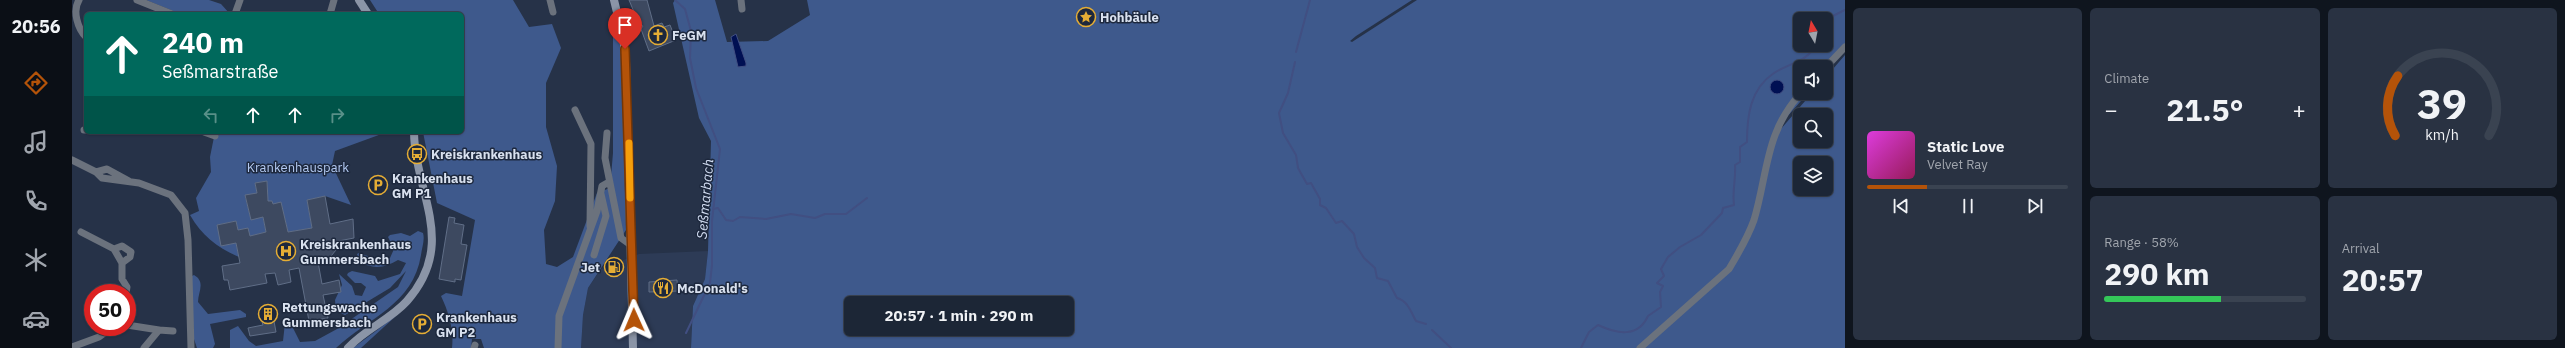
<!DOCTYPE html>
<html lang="en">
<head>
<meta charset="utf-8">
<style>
  body { margin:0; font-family:"IBM Plex Sans",sans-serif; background:#293242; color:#f1f3f6; height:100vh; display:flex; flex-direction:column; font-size:15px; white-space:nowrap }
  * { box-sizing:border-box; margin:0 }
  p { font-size:13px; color:#a0a5ad }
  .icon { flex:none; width:22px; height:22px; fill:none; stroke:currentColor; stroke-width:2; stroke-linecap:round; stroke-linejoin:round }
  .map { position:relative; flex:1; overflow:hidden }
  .panel { display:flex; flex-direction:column; gap:8px; padding:8px; background:#0f151e; width:720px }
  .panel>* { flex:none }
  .top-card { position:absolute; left:12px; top:12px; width:380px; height:122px; border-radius:6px; box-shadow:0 1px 3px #0004,0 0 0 1px #3a4351; background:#00695c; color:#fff; overflow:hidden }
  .needle { width:26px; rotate:350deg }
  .buttons { position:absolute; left:1721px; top:12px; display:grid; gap:8px }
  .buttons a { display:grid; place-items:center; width:40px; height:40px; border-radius:6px; background:#1c2636; box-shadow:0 1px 3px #0004,0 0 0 1px #3a4351; font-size:20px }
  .speed { position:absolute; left:12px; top:284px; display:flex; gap:8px; font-size:20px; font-weight:700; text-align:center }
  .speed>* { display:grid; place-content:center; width:52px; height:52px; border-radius:50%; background:#1c2636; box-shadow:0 1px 3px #0004,0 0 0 1px #3a4351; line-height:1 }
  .speed .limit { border:6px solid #d22; background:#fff; color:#111 }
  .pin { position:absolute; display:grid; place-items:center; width:34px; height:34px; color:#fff; margin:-41px -17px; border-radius:50% 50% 50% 0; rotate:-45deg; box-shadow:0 0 4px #0007 }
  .pin .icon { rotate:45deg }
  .me { position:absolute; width:44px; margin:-22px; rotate:359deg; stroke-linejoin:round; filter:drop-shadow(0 0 3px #0008) }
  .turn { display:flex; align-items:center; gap:14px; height:84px; padding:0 12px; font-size:18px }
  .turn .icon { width:52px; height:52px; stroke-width:2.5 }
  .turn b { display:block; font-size:28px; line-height:34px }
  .lanes { display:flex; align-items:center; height:38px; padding:0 12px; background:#0003; justify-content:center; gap:20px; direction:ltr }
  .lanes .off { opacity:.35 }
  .big { font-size:30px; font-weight:700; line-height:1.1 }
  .panel .tile { flex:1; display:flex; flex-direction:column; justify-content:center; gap:6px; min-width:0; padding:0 14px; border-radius:6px; background:#293242 }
  .panel .dial { align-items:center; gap:0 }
  .dial svg { height:104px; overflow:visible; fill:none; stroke:#3a4351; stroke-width:7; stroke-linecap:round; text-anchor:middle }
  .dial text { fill:#f1f3f6; stroke:none }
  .song { display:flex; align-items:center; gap:12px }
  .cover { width:48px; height:48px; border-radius:6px; background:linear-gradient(135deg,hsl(300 70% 55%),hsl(330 70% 35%)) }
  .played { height:4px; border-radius:2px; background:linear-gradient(90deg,#b45309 30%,#3a4351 30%) }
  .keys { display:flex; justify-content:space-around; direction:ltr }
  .heat { display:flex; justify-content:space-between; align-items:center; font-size:22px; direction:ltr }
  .charge { height:6px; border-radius:3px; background:linear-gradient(90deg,#34c759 58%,#3a4351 0) }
  .panel .tiles { flex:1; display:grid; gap:8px; grid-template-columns:repeat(3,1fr) }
  .tile:first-child { grid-row:span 2 }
  .trip { position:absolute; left:772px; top:296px; width:230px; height:40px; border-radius:6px; background:#1c2636; box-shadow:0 1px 3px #0004,0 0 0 1px #3a4351; font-weight:700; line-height:40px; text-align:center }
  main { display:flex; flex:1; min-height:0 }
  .menu { display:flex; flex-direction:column; width:72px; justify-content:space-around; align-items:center; background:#0b0f16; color:#a0a5ad }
  .menu .icon { width:28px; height:28px }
  .menu .selected { color:#b45309 }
  .menu b { font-size:18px; color:#f1f3f6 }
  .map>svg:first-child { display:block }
  .built { fill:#2d3b56 }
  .green { fill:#3e598c; fill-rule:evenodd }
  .water { fill:#001053; stroke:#414f82 }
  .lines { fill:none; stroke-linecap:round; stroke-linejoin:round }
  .stream { stroke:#414f82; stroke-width:2 }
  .building { fill:#3d4960; stroke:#606e87 }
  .street { stroke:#6b727d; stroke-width:7 }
  .secondary { stroke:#8b95a7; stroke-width:8 }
  .route-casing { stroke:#753606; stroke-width:10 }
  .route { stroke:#b45309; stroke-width:7 }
  .slow { stroke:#f59e0b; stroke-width:7 }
  .labels { text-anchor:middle; stroke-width:3; stroke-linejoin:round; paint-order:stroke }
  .poi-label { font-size:13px; font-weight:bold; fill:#d9e1ef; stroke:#1d283d; text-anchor:start }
  .park-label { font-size:13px; fill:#b3c9f1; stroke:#1d283d }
  .water-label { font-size:14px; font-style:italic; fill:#d2ddf2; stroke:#1d283d }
</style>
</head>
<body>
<main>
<nav class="menu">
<b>20:56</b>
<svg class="icon selected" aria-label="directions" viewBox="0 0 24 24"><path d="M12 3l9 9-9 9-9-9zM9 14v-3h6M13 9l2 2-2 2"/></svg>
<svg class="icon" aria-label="music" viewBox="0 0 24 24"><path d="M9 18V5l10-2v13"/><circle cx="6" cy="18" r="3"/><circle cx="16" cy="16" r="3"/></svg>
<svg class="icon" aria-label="phone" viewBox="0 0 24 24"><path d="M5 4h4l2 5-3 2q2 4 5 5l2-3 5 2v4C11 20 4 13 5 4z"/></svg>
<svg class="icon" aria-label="climate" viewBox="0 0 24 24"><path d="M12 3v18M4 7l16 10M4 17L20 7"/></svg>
<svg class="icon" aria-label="car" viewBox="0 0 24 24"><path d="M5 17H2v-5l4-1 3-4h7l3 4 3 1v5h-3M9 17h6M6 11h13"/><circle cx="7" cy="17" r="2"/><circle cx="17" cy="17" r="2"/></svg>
</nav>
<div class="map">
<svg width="1773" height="348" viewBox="0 0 1773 348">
  <rect width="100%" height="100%" fill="#263248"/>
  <path class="built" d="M636 251 633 279 621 306 619 348H509L511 315 516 288 529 269 567 254Z"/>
  <path class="green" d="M74 0H137L149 4 158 14H109Z
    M298 0H441L457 27 480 24 489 48 474 83V127L485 166 483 201 472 230 474 264 485 267 501 257 525 193 538 188 541 153V16L549 46 554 230 516 288 511 315 509 348H412L409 339H400L399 348H380C382 330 377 313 369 296L374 293 390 296 403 220 365 203 351 132H390V14H307Z
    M603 0H643L655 42 696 41 738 15 735 0H1340L1284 36 1278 41 1280 42 1345 0H1773V50L1754 72V67H1728V93H1736L1706 127 1708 130 1740 93H1754V77L1773 55V348H619L621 306 633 279 636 251 639 141 627 118 601 3ZM1728 19H1754V45H1728ZM1728 115H1754V141H1728ZM1728 163H1754V189H1728ZM779 303H995V329H779Z
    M155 132H315L263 151 260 165 279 205 253 196 235 200 240 228 216 232 209 203 201 204 200 201H196L195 181 183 183 185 193 173 196 179 219 191 217 194 232 178 236 166 230 164 221 145 225 164 243 167 257C146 248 130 236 118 215L127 211 124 198 139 172 138 157 142 137Z
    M346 231 351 233C353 240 350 247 349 255 341 305 297 317 264 348H158V330L166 326 177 341 184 346 211 341 213 323 218 322 228 342 243 341 265 329 326 287 334 271 318 288 273 315 264 311 263 300 270 285 267 274 280 286 283 295 290 296 294 287 289 283H283L275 275 276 273 280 271 303 276 306 281 328 274 334 263 326 260C312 268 301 270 287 261L285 254 287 253 304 259 318 258 322 249 316 237 318 235 329 233 338 236Z
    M122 275C134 282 126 292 126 302L136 314 168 310 174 314V317L138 324 143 344 141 348H125L122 339 118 277Z
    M324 316 289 348H281Z"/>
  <path class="water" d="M664 34 674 63V66L666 67 659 37Z
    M1698 87a7 7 0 1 1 14 0a7 7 0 1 1-14 0Z"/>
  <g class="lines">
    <path class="stream" d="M603 0 613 9 619 31 618 58 624 88 648 149 640 221V265L638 283 614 333
      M1754 26 1759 17 1773 10
      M1224 52 1238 0
      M1223 62 1216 93 1207 113 1211 133 1224 155 1226 168 1235 184 1239 183 1248 199V205L1254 208 1264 223 1270 221 1282 234 1285 247 1292 258 1303 268 1305 278 1316 281 1325 298C1336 301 1339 312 1344 321L1354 324
      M641 209 646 208 654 220 661 221 668 217 694 219 719 214 743 218 753 214H774L795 198
      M1360 330 1379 348
      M1509 348 1517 332 1526 325C1545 334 1566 338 1576 316L1589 307 1588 292 1591 286 1585 283 1592 276 1589 269 1596 257 1608 247 1629 235 1650 213 1651 208 1662 205C1660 191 1664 180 1663 165L1668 162V147L1675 142C1675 116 1678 89 1702 73 1717 63 1734 63 1744 45"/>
  </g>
  <path class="building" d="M557 0H575L582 26 590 23 592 27 598 25 604 40 577 51 569 29 571 26 567 24Z
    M195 181 196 201H200L201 204 209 202 216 232 240 228 235 200 253 196 258 224 281 219 282 238 256 243 264 250 255 261 246 262 250 284 267 280 269 292 251 295 256 318 237 321 227 268 217 270 219 282 206 285 203 273 193 274 195 283 158 290 156 280H152L150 266 168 263 164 243 149 246 145 225 164 221 166 230 176 228 178 236 194 232 191 217 179 220 173 195 185 193 183 183Z
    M377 217 383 218 382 223 392 225 389 244 395 245 389 280 383 279V282L367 279Z
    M605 280 606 291 577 292V282Z
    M199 305 204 332 178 336 176 328 191 325 190 322 194 321 191 306Z"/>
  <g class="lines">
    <path class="street" d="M7 0C0 11 6 29 14 37
      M65 0 100 14
      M478 0 481 12
      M669 0 670 9
      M163 14 168 0
      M258 14 262 0
      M1754 67 1773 47
      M503 110 519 144 518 226
      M12 130H14
      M132 132 143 136
      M535 133 533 158 549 238 560 246
      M0 160 24 172 30 178 67 183 99 195 113 213 116 240 119 348
      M24 172 35 169 57 181
      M9 232 42 249 50 263V279L55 287 54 293
      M42 249 50 246 59 252 58 257 50 263
      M522 255 534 216 529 194
      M55 325 87 330
      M0 347 27 337 41 327
      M72 348 87 330 101 331
      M402 348 403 345
      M486 348 487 316 525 211 530 186 537 182
      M1568 348 1657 269C1666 254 1676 237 1682 220 1696 173 1693 132 1729 93"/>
    <path class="secondary" d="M287 0 296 14
      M542 0 551 37 554 61 561 348
      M276 348C293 329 318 320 335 301 386 243 343 194 342 132"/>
  </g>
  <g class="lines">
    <defs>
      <path id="route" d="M553 49 562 320"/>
    </defs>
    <use href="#route" class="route-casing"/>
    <use href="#route" class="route"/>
    <path class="slow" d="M557 143 558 198"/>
  </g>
  <defs>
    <symbol id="sight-ring" viewBox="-11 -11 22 22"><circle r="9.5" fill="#1d283d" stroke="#e5ad35" stroke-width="1.5"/><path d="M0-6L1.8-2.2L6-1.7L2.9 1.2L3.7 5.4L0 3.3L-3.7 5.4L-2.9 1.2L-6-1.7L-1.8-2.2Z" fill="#e5ad35"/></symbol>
    <symbol id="church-ring" viewBox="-11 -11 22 22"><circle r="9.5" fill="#1d283d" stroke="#e5ad35" stroke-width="1.5"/><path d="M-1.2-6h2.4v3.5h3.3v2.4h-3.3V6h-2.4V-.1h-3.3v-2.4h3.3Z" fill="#e5ad35"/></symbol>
    <symbol id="bus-ring" viewBox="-11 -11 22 22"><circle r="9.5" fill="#1d283d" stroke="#e5ad35" stroke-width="1.5"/><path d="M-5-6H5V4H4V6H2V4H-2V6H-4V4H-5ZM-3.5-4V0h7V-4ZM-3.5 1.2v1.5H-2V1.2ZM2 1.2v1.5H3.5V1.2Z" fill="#e5ad35"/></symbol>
    <symbol id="parking-ring" viewBox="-11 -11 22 22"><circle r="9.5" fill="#1d283d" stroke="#e5ad35" stroke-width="1.5"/><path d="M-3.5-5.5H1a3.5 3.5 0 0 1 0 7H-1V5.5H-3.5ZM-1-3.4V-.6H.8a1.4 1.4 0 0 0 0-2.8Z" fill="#e5ad35"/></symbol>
    <symbol id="hospital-ring" viewBox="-11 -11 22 22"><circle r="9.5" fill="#1d283d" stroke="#e5ad35" stroke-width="1.5"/><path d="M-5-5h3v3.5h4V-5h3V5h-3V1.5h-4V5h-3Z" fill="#e5ad35"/></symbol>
    <symbol id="fuel-ring" viewBox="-11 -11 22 22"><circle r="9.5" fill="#1d283d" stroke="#e5ad35" stroke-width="1.5"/><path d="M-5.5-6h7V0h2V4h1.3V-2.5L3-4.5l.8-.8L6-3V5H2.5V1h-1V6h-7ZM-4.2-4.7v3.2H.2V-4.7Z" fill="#e5ad35"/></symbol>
    <symbol id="restaurant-ring" viewBox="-11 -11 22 22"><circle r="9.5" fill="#1d283d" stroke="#e5ad35" stroke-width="1.5"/><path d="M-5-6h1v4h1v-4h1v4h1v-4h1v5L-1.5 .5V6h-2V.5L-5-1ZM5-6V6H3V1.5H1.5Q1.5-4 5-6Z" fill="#e5ad35"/></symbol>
    <symbol id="building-ring" viewBox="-11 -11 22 22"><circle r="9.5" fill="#1d283d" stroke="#e5ad35" stroke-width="1.5"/><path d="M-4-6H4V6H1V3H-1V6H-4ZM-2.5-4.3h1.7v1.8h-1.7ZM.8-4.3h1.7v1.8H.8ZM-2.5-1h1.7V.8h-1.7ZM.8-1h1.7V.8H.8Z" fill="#e5ad35"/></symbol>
  </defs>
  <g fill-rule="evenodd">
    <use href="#sight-ring" x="1003" y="6" width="22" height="22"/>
    <use href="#church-ring" x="575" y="24" width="22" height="22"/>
    <use href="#bus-ring" x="334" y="143" width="22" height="22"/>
    <use href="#parking-ring" x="295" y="174" width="22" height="22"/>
    <use href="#hospital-ring" x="203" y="240" width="22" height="22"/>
    <use href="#fuel-ring" x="531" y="256" width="22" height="22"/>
    <use href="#restaurant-ring" x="580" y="277" width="22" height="22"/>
    <use href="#building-ring" x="185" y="303" width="22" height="22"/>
    <use href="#parking-ring" x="339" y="313" width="22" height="22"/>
  </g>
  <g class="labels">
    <g class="poi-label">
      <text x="1028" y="22">Hohbäule</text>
      <text x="600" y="40">FeGM</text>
      <text x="359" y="159">Kreiskrankenhaus</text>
      <text x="320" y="183">Krankenhaus<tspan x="320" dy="15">GM P1</tspan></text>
      <text x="228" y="249">Kreiskrankenhaus<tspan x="228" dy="15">Gummersbach</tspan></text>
      <text x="528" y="272" text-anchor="end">Jet</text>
      <text x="605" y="293">McDonald's</text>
      <text x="210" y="312">Rettungswache<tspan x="210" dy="15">Gummersbach</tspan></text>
      <text x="364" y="322">Krankenhaus<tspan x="364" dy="15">GM P2</tspan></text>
    </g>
    <g class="park-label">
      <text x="226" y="172">Krankenhauspark</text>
    </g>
    <g class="water-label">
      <text transform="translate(633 199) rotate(-85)" y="5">Seßmarbach</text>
    </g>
  </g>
</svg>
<div class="buttons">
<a><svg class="needle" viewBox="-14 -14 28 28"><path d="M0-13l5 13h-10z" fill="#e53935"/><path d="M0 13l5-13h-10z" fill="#a0a5ad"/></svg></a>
<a><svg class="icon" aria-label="sound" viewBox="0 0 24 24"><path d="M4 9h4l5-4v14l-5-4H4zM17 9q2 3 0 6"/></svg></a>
<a><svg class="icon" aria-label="search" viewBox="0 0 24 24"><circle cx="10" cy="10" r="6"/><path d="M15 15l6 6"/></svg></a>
<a><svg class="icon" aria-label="layers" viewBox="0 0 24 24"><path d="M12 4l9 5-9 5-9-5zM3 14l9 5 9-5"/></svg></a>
</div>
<div class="speed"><div class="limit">50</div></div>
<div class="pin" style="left:553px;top:49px;background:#d93025"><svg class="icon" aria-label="arrive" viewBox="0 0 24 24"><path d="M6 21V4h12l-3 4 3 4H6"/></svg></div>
<svg class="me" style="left:562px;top:320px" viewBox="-20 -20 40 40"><path d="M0-17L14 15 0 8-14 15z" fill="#b45309" stroke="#fff" stroke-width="4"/></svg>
<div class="trip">20:57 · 1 min · 290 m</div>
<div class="top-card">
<div class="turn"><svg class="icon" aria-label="ahead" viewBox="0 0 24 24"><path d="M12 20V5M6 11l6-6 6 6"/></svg><div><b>240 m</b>Seßmarstraße</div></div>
<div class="lanes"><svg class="icon off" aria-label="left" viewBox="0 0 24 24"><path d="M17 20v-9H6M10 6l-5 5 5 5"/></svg><svg class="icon" aria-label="ahead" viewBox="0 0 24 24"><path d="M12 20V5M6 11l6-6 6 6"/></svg><svg class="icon" aria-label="ahead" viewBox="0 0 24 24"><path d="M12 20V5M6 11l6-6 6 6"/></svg><svg class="icon off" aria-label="right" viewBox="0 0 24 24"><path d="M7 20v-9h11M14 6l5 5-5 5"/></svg></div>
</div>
</div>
<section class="panel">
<div class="tiles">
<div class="tile">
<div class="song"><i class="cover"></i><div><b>Static Love</b><p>Velvet Ray</p></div></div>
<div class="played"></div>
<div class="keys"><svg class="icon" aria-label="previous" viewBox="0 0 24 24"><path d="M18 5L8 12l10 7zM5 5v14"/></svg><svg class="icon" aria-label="pause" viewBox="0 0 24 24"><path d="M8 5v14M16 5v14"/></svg><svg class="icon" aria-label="next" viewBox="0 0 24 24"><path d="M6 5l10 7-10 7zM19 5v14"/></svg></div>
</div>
<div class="tile"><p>Climate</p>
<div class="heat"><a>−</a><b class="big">21.5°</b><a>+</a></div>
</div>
<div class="tile dial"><svg viewBox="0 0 100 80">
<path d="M14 69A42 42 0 1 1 86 69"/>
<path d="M14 69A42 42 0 0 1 16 23" stroke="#b45309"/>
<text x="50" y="56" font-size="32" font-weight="700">39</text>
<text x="50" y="72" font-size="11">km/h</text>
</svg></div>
<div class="tile"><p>Range · 58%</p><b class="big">290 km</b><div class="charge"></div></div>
<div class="tile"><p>Arrival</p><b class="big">20:57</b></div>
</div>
</section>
</main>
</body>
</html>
